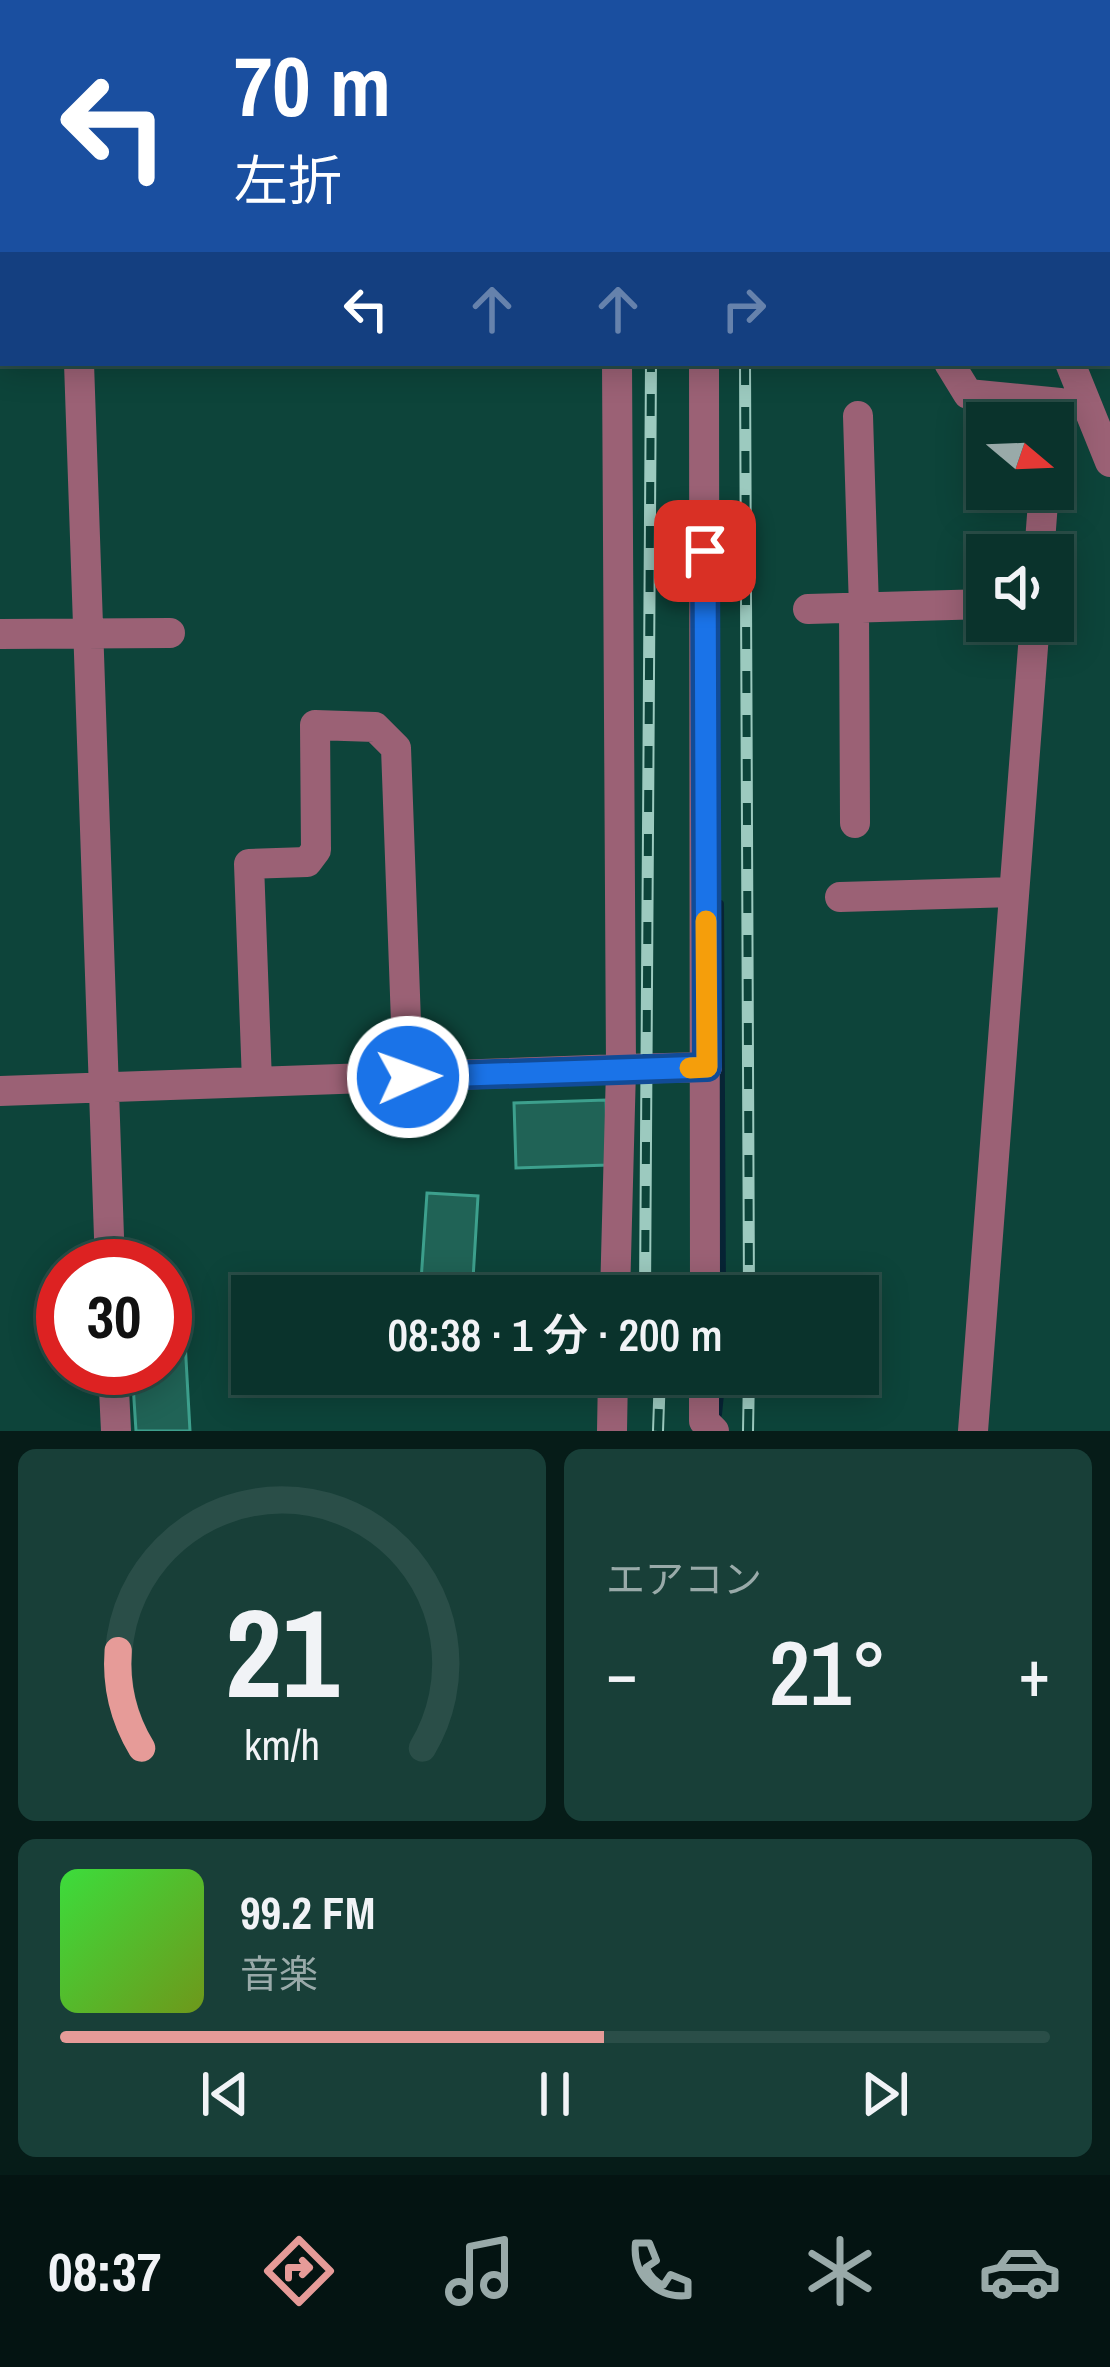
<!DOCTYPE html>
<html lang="ja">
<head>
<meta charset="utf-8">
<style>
  body { margin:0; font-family:"Archivo Narrow","Noto Sans JP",sans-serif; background:#183f38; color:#f1f3f6; height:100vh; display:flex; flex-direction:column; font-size:45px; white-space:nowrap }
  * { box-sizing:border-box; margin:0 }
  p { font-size:39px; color:#99aaa9 }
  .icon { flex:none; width:66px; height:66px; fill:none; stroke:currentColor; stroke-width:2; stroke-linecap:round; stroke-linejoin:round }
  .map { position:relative; height:1431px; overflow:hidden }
  .drawer { display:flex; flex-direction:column; gap:18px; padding:18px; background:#061c18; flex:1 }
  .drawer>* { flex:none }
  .guide { position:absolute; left:0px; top:0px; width:1110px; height:366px; box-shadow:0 6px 30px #0003,0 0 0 3px #2a4e48; background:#1a4fa0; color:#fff; overflow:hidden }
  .needle { width:78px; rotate:109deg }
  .buttons { position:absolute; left:966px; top:402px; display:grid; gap:24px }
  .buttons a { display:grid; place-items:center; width:108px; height:108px; border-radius:0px; background:#0a332c; box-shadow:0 6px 30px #0003,0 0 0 3px #2a4e48; font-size:60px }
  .speed { position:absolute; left:36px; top:1239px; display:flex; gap:24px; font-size:60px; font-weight:700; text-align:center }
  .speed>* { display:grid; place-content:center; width:156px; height:156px; border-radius:50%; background:#0a332c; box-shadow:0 6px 30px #0003,0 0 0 3px #2a4e48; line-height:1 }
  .speed .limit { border:18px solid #d22; background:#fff; color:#111 }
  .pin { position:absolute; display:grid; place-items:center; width:102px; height:102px; color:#fff; margin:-51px; border-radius:24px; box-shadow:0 6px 18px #0006 }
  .me { position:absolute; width:132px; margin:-66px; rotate:88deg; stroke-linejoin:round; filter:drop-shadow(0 0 9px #0008) }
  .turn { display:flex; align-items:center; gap:42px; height:252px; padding:0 36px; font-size:54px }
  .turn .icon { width:156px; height:156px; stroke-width:2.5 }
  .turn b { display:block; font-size:84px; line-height:102px }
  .lanes { display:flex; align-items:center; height:114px; padding:0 36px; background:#0003; justify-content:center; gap:60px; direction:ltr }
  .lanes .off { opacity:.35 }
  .big { font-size:90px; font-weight:600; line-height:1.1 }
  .drawer .card { flex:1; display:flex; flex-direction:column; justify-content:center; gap:18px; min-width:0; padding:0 42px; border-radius:18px; background:#183f38 }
  .drawer .dial { align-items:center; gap:0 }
  .dial svg { height:312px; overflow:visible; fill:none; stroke:#2a4e48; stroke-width:7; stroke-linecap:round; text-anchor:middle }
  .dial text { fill:#f1f3f6; stroke:none }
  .song { display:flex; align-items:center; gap:36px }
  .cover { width:144px; height:144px; border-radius:18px; background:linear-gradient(135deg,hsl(120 70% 55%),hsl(80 70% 35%)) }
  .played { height:12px; border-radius:6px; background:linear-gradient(90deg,#e69b98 55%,#2a4e48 55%) }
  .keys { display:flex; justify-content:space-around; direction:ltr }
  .heat { display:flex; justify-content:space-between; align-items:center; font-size:66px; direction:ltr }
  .drawer .tiles { flex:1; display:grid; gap:18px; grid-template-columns:1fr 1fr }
  .card:last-child { grid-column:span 2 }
  .trip { position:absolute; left:231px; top:1275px; width:648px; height:120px; border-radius:0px; background:#0a332c; box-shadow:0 6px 30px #0003,0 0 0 3px #2a4e48; font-weight:600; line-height:120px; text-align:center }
  .tabs { display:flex; height:192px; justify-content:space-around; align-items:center; background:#041412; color:#99aaa9 }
  .tabs .icon { width:84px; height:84px }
  .tabs .active { color:#e69b98 }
  .tabs b { font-size:54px; color:#f1f3f6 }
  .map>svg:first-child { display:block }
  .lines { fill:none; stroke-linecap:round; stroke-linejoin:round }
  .stream { stroke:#072435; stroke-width:8 }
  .building { fill:#206356; stroke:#3da08d; stroke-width:3 }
  .minor { stroke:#9b6175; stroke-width:30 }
  .rail-casing { stroke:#9ccabf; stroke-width:12 }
  .rail { stroke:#0d443a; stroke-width:8; stroke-dasharray:22; stroke-linecap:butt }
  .route-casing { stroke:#114b97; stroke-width:30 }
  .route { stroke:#1a73e8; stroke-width:21 }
  .slow { stroke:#f59e0b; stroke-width:21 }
</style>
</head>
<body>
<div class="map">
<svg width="1110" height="1431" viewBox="0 0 1110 1431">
  <rect width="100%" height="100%" fill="#0d443a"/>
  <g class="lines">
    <path class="stream" d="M720 904 722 1296
      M718 1414 722 1374"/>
  </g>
  <path class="building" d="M606 1100 608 1165 516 1168 514 1103Z
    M427 1193 478 1196 472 1296H420Z
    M184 1323 190 1431H136L132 1368H165V1324Z"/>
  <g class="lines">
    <path class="minor" d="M68 0V3
      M616 0V3
      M702 0V3
      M889 3V0
      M1082 3V0
      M1107 28 1110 29
      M1107 168H1110
      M0 183H3
      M79 363 110 1266
      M704 363 705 1296
      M949 363 968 394 1060 403
      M1070 363 1110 462
      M858 416 864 608
      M1039 555 1044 489
      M854 608 855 823
      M808 609 987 604
      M0 634 170 633
      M840 897 1014 892
      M257 1082 249 864 307 862 316 850 315 725 375 727 396 748 408 1077
      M0 1091 621 1069 617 363
      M615 1296 621 1069 707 1067
      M113 1368 116 1431
      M704 1374V1421L714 1431
      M612 1431 613 1374
      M973 1431 1035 621"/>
    <defs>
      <path id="rail" d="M647 0V3
        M743 0V3
        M745 363 749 1296
        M645 1296 651 363
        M658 1431 660 1374
        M748 1431 749 1374"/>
    </defs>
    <use href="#rail" class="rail-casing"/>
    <use href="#rail" class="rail"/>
  </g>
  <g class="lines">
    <defs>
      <path id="route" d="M408 1077 707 1067 705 551"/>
    </defs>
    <use href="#route" class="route-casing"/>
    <use href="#route" class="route"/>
    <path class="slow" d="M690 1068 707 1067 706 921"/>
  </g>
</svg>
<div class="buttons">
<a><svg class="needle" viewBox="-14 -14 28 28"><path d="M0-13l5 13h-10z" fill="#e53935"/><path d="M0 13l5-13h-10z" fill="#99aaa9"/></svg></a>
<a><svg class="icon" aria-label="sound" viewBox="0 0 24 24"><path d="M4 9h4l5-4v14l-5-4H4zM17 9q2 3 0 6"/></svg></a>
</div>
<div class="speed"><div class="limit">30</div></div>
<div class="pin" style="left:705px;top:551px;background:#d93025"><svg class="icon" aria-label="arrive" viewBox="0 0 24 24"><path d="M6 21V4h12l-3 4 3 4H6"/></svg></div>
<svg class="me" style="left:408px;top:1077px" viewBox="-20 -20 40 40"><circle r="17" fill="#1a73e8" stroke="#fff" stroke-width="3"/><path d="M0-11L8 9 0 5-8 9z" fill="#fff"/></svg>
<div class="trip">08:38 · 1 分 · 200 m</div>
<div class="guide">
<div class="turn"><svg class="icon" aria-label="left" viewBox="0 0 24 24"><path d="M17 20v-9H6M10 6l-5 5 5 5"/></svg><div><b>70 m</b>左折</div></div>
<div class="lanes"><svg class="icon" aria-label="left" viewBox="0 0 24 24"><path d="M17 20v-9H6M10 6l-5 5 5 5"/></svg><svg class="icon off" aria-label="ahead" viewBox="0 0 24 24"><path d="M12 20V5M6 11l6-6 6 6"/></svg><svg class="icon off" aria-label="ahead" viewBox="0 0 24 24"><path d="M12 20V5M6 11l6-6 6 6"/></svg><svg class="icon off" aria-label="right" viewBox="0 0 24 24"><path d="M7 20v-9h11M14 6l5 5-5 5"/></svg></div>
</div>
</div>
<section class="drawer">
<div class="tiles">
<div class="card dial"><svg viewBox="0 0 100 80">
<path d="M14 69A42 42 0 1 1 86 69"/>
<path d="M14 69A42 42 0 0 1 8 44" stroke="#e69b98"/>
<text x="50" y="56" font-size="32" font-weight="700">21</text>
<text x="50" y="72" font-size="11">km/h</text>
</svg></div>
<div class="card"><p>エアコン</p>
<div class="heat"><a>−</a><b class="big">21°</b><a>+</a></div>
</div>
<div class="card">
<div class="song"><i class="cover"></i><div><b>99.2 FM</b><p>音楽</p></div></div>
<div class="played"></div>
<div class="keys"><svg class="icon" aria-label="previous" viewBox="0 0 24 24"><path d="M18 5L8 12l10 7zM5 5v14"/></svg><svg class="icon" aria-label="pause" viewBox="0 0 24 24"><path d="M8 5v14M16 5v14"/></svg><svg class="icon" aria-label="next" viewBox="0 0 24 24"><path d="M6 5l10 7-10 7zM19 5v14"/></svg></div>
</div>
</div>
</section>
<nav class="tabs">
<b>08:37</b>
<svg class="icon active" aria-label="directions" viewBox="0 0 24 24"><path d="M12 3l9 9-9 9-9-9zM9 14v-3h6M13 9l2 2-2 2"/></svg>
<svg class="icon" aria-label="music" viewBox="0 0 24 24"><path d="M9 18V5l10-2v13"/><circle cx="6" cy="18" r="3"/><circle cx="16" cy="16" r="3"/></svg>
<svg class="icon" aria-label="phone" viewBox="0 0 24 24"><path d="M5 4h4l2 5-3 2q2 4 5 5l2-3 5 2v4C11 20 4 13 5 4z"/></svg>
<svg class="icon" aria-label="climate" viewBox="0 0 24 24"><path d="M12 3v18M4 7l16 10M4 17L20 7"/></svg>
<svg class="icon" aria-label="car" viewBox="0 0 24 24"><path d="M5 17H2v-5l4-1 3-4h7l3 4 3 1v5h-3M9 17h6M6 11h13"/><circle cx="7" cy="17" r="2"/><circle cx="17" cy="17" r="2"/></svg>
</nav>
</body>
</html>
